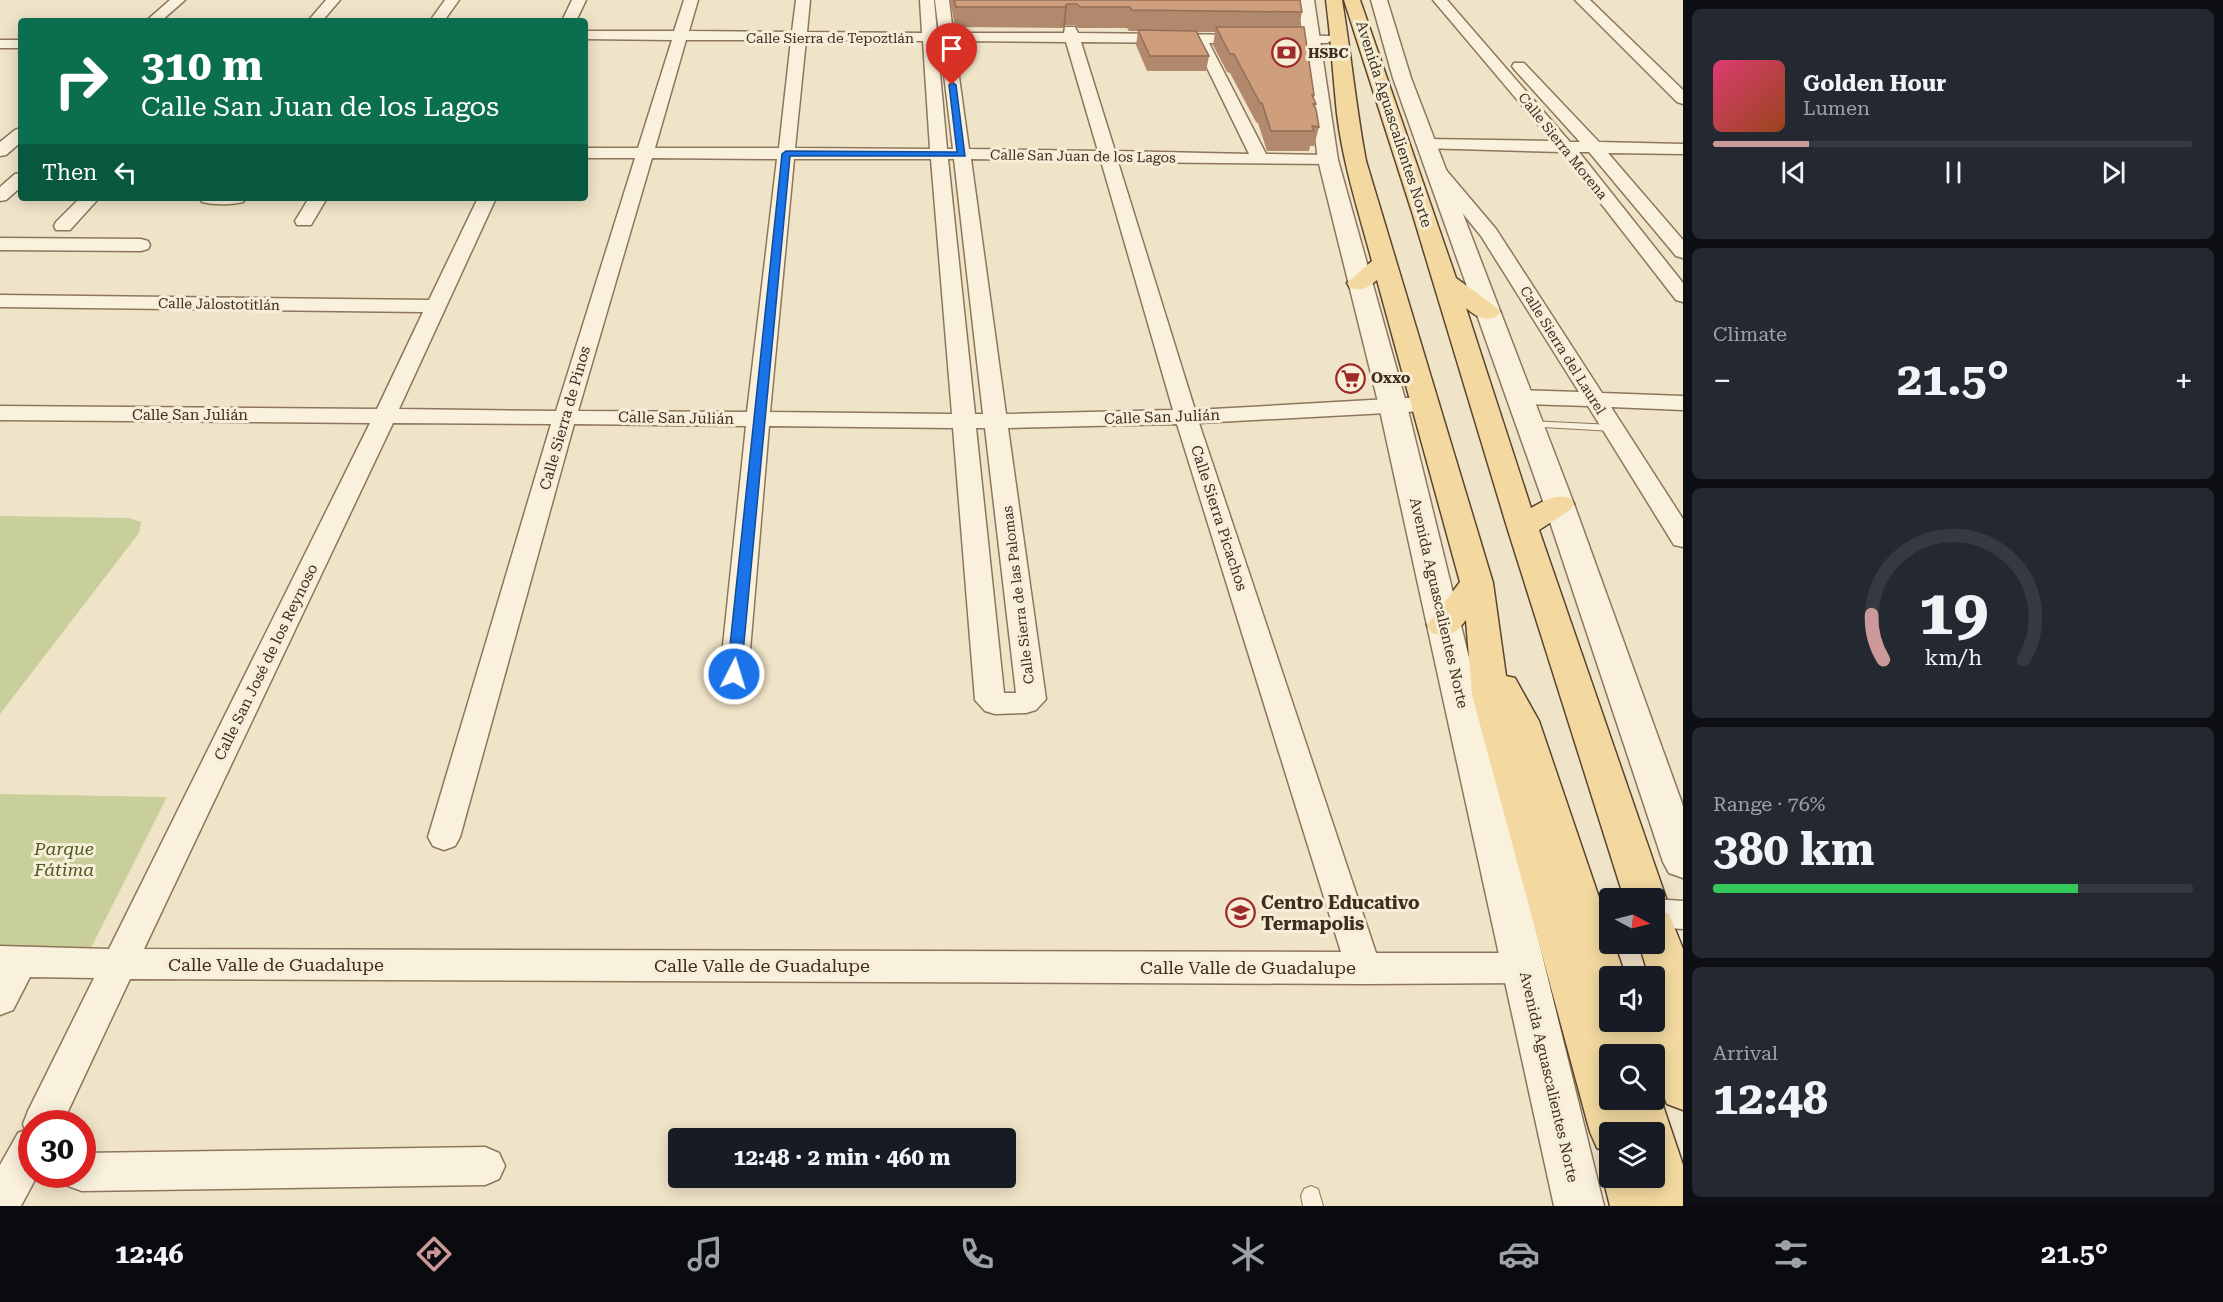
<!DOCTYPE html>
<html lang="en">
<head>
<meta charset="utf-8">
<style>
  body { margin:0; font-family:"Roboto Serif",serif; background:#242831; color:#f1f3f6; height:100vh; display:flex; flex-direction:column; font-size:22px; white-space:nowrap }
  * { box-sizing:border-box; margin:0 }
  p { font-size:20px; color:#9ea1a6 }
  .icon { flex:none; width:33px; height:33px; fill:none; stroke:currentColor; stroke-width:2; stroke-linecap:round; stroke-linejoin:round }
  .map { position:relative; flex:1; overflow:hidden }
  .side { display:flex; flex-direction:column; gap:9px; padding:9px; background:#0d0f14; width:540px }
  .side>* { flex:none }
  .guide { position:absolute; left:18px; top:18px; width:570px; height:183px; border-radius:6px; box-shadow:0 3px 15px #0003; background:#0b6e4f; color:#fff; overflow:hidden }
  .needle { width:39px; rotate:97deg }
  .tools { position:absolute; left:1599px; top:888px; display:grid; gap:12px }
  .tools a { display:grid; place-items:center; width:66px; height:66px; border-radius:6px; background:#171b24; box-shadow:0 3px 15px #0003; font-size:30px }
  .speed { position:absolute; left:18px; top:1110px; display:flex; gap:12px; font-size:30px; font-weight:700; text-align:center }
  .speed>* { display:grid; place-content:center; width:78px; height:78px; border-radius:50%; background:#171b24; box-shadow:0 3px 15px #0003; line-height:1 }
  .speed .limit { border:9px solid #d22; background:#fff; color:#111 }
  .pin { position:absolute; display:grid; place-items:center; width:51px; height:51px; color:#fff; margin:-62px -26px; border-radius:50% 50% 50% 0; rotate:-45deg; box-shadow:0 0 6px #0007 }
  .pin .icon { rotate:45deg }
  .me { position:absolute; width:66px; margin:-33px; rotate:5deg; stroke-linejoin:round; filter:drop-shadow(0 0 4px #0008) }
  .turn { display:flex; align-items:center; gap:21px; height:126px; padding:0 24px; font-size:27px }
  .turn .icon { width:78px; height:78px; stroke-width:2.5 }
  .turn b { display:block; font-size:42px; line-height:51px }
  .then { display:flex; align-items:center; height:57px; padding:0 24px; background:#0003; gap:12px; font-size:22px }
  .big { font-size:45px; font-weight:700; line-height:1.1 }
  .side .tile { flex:1; display:flex; flex-direction:column; justify-content:center; gap:9px; min-width:0; padding:0 21px; border-radius:9px; background:#242831 }
  .side .dial { align-items:center; gap:0 }
  .dial svg { height:156px; overflow:visible; fill:none; stroke:#363941; stroke-width:7; stroke-linecap:round; text-anchor:middle }
  .dial text { fill:#f1f3f6; stroke:none }
  .song { display:flex; align-items:center; gap:18px }
  .cover { width:72px; height:72px; border-radius:9px; background:linear-gradient(135deg,hsl(340 70% 55%),hsl(20 70% 35%)) }
  .played { height:6px; border-radius:3px; background:linear-gradient(90deg,#cc999b 20%,#363941 20%) }
  .keys { display:flex; justify-content:space-around; direction:ltr }
  .heat { display:flex; justify-content:space-between; align-items:center; font-size:33px; direction:ltr }
  .charge { height:9px; border-radius:4px; background:linear-gradient(90deg,#34c759 76%,#363941 0) }
  .trip { position:absolute; left:668px; top:1128px; width:348px; height:60px; border-radius:6px; background:#171b24; box-shadow:0 3px 15px #0003; font-weight:700; line-height:60px; text-align:center }
  .menu { display:flex; height:96px; justify-content:space-around; align-items:center; background:#090b0e; color:#9ea1a6 }
  .menu .icon { width:42px; height:42px }
  .menu .selected { color:#cc999b }
  .menu b { font-size:27px; color:#f1f3f6 }
  main { display:flex; flex:1; min-height:0 }
  .map>svg:first-child { display:block }
  .green { fill:#c9cf9b }
  .lines { fill:none; stroke-linecap:round; stroke-linejoin:round }
  .service-casing { stroke:#8d765c; stroke-width:2 }
  .minor-casing { stroke:#8d765c; stroke-width:3 }
  .tertiary-casing { stroke:#8d765c; stroke-width:3 }
  .primary-casing { stroke:#5b4430; stroke-width:3 }
  .service { fill:#faf1dc; fill-rule:evenodd }
  .minor { fill:#faf1dc; fill-rule:evenodd }
  .tertiary { fill:#faf1dc; fill-rule:evenodd }
  .primary { fill:#f3d9a0; fill-rule:evenodd }
  .wall { fill:#b2896c }
  .shaded-wall { fill:#916f58 }
  .building { fill:#cf9f7d; stroke:#916f58; stroke-width:1.5 }
  .route { fill:#1a73e8; stroke:#114b97; stroke-width:1.5 }
  .labels { text-anchor:middle; stroke-width:6; stroke-linejoin:round; paint-order:stroke }
  .far-street-label { font-size:14px; fill:#3d2e20; stroke:#f7eed8 }
  .far-poi-label { font-size:14px; font-weight:bold; fill:#3d2e20; stroke:#f7eed8; text-anchor:start }
  .street-label { font-size:15px; fill:#3d2e20; stroke:#f7eed8 }
  .poi-label { font-size:15px; font-weight:bold; fill:#3d2e20; stroke:#f7eed8; text-anchor:start }
  .near-park-label { font-size:18px; font-style:italic; fill:#4d5a26; stroke:#f7eed8 }
  .near-poi-label { font-size:18px; font-weight:bold; fill:#3d2e20; stroke:#f7eed8; text-anchor:start }
  .near-street-label { font-size:18px; fill:#3d2e20; stroke:#f7eed8 }
</style>
</head>
<body>
<main>
<div class="map">
<svg width="1683" height="1206" viewBox="0 0 1683 1206">
  <rect width="100%" height="100%" fill="#f0e4c8"/>
  <path class="green" d="M0 516 129 518 141 522 139 533 0 714Z
    M0 794 167 797 91 948 0 946Z"/>
  <g class="lines">
    <defs>
      <path id="service" d="M1529 421 1613 425 1619 428 1613 431 1525 426 1523 424Z
        M1311 1186 1318 1189 1323 1206H1303L1301 1196 1304 1189Z"/>
      <path id="minor" d="M170 0H185L161 21H146Z
        M326 0H340L322 21H308Z
        M445 0H459L444 21H430Z
        M572 0H586L576 21H562Z
        M684 0H698L689 31 792 32 796 0H810L807 32 922 33 920 0H934L937 33H939L935 0H949L953 33H1064L1065 27H1075L1078 33 1332 36 1334 39 1327 43H1209L1266 154 1328 155 1334 156 1337 160 1334 164 1118 162 1195 410 1424 397 1432 399 1435 404 1432 409 1424 411 1199 423 1376 953H1525L1537 957 1543 968 1537 979 1525 983 1364 984 130 979 62 1124H32V1174H38L21 1206H0V1165L18 1133 25 1130 23 1124 28 1111 94 978 30 977 13 1010 0 1015V946L109 949 370 423 0 420V406L377 409 423 312 0 307V295L429 300 478 198H496L399 409 556 411 635 158H585V148H638L672 40 585 39V31H674ZM686 40H791L779 148H655ZM806 40 923 41 930 149 795 148ZM937 41H940L953 149H947ZM954 41 1066 42 1098 151 969 149ZM1081 42 1195 43 1249 154 1115 151ZM652 158 777 159 747 412 578 411ZM794 159H931L952 414 770 412ZM948 159H954L983 414H975ZM971 159 1101 161 1173 410 1006 414ZM393 423 551 424 428 837 433 846 444 850 455 846 460 837 574 424 746 426 720 674 724 681 734 684 744 681 748 674 769 426 953 428 975 700 985 711 995 714 1026 713 1036 710 1046 699 1008 428 1177 424 1341 952 144 949ZM976 428H985L1016 693H1004Z
        M1433 0H1447L1570 142H1580L1514 69 1512 66 1514 63H1524L1599 142 1683 144V154L1608 153 1683 240V258L1676 256 1589 152H1579L1683 283V302L1676 300 1561 152 1421 148 1419 144 1421 140 1427 139 1552 141Z
        M1575 0H1590L1683 90V104L1677 102Z
        M0 40H21V48H0Z
        M21 128V142L6 155 0 156V142L15 130Z
        M1435 163 1441 164 1496 229 1602 393 1683 396V410L1611 407 1683 519V547L1674 545 1588 406 1520 404 1512 402 1509 397 1512 392 1520 390 1579 392 1481 236 1426 168 1429 164Z
        M21 173V187L6 200 0 201V187L15 174Z
        M80 198H99L70 230H56L54 226 56 222Z
        M199 198H246L243 202C231 205 214 205 202 202Z
        M309 198H327L311 225H297L295 221Z
        M0 238 141 239 148 241 150 245 148 249 141 251 0 250Z
        M1654 899 1683 901V929L1654 927Z
        M485 1147 499 1153 505 1166 499 1179 485 1185 82 1191 68 1186 63 1174H82V1153Z"/>
      <path id="tertiary" d="M1298 0H1314L1338 160 1407 406 1604 1206H1554L1379 406 1318 160Z
        M1371 0H1387L1411 78 1574 504 1683 806V878L1669 873 1663 862 1544 504 1393 78Z"/>
      <path id="primary" d="M1326 0H1342C1351 54 1356 108 1366 161L1493 583 1506 676 1515 678 1539 721 1610 930V944H1614L1625 976H1610V1022H1654V976H1649L1639 944H1654V898H1624L1507 527 1412 212 1344 0H1360L1456 278 1496 307 1500 312 1496 317C1482 321 1476 316 1466 308L1531 508C1545 500 1554 494 1570 498L1574 504 1570 510 1539 530 1666 898 1659 910 1669 914 1683 949V1110L1667 1104 1654 1072V1054H1610V1100H1654V1084L1656 1085 1683 1165V1206H1610L1603 1178 1610 1162V1178H1654V1132H1610V1153L1597 1148 1590 1132 1472 695 1466 620C1455 634 1449 638 1432 633L1427 625 1460 582 1377 280C1368 288 1363 291 1350 288L1347 283 1372 261C1359 213 1343 164 1337 114 1333 76 1331 38 1326 0Z"/>
    </defs>
    <use href="#service" class="service-casing"/>
    <use href="#minor" class="minor-casing"/>
    <use href="#tertiary" class="tertiary-casing"/>
    <use href="#primary" class="primary-casing"/>
    <use href="#service" class="service"/>
    <use href="#minor" class="minor"/>
    <use href="#tertiary" class="tertiary"/>
    <use href="#primary" class="primary"/>
  </g>
  <path class="wall" d="M950 0H1300L1302 12 1299 27 1314 95V99L1316 104 1315 107 1319 127 1314 146H1310L1309 151H1267L1258 123 1256 122 1230 73 1227 72 1213 45 1215 32H1197L1209 56 1206 71H1147L1136 45 1138 31H1129L1127 28H1078L1075 25H1065L1063 28 955 27Z"/>
  <path class="shaded-wall" d="M1067 4 1065 25 1063 28 1065 7Z"/>
  <path class="building" d="M954 0H1300L1302 12 1132 10 1130 7H1080L1077 4H1067L1065 7H956Z
    M1216 27H1304L1314 95H1312L1316 104H1313L1316 109 1319 127 1312 126 1314 131H1271L1262 103H1260L1234 54H1230Z
    M1138 30 1196 31 1209 56H1150Z"/>
  <path class="route" d="M952 82 956 85 965 156H790L741 674 734 679 729 678 727 674 782 154 786 151 957 152 949 85Z"/>
  <defs>
    <symbol id="bank-ring" viewBox="-11 -11 22 22"><circle r="9.5" fill="#f7eed8" stroke="#9e2a2b" stroke-width="1.5"/><path d="M-6-4H6V4H-6ZM0-2.3a2.3 2.3 0 1 0 0 4.6a2.3 2.3 0 1 0 0-4.6Z" fill="#9e2a2b"/></symbol>
    <symbol id="supermarket-ring" viewBox="-11 -11 22 22"><circle r="9.5" fill="#f7eed8" stroke="#9e2a2b" stroke-width="1.5"/><path d="M-6-5.5h2.5l.6 2H6L4.5 2H-2.5L-4.4-4H-6ZM-1.5 3.2a1.3 1.3 0 1 0 .1 0ZM3 3.2a1.3 1.3 0 1 0 .1 0Z" fill="#9e2a2b"/></symbol>
    <symbol id="school-ring" viewBox="-11 -11 22 22"><circle r="9.5" fill="#f7eed8" stroke="#9e2a2b" stroke-width="1.5"/><path d="M0-5L7-2L0 1L-7-2ZM-4 1L0 2.5L4 1V4Q0 6-4 4Z" fill="#9e2a2b"/></symbol>
  </defs>
  <g fill-rule="evenodd">
    <use href="#bank-ring" x="1270" y="36" width="33" height="33"/>
    <use href="#supermarket-ring" x="1334" y="362" width="33" height="33"/>
    <use href="#school-ring" x="1224" y="896" width="33" height="33"/>
  </g>
  <g class="labels">
    <g class="far-street-label">
      <text x="830" y="43">Calle Sierra de Tepoztlán</text>
      <text transform="translate(1563 146) rotate(51)" y="5">Calle Sierra Morena</text>
      <text transform="translate(1083 156) rotate(1)" y="5">Calle San Juan de los Lagos</text>
      <text transform="translate(219 304) rotate(1)" y="5">Calle Jalostotitlán</text>
      <text transform="translate(1563 350) rotate(58)" y="5">Calle Sierra del Laurel</text>
      <text transform="translate(1018 595) rotate(-97)" y="5">Calle Sierra de las Palomas</text>
    </g>
    <g class="far-poi-label">
      <text x="1308" y="58">HSBC</text>
    </g>
    <g class="street-label">
      <text transform="translate(1394 124) rotate(72)" y="5">Avenida Aguascalientes Norte</text>
      <text x="190" y="420">Calle San Julián</text>
      <text transform="translate(1162 417) rotate(-2)" y="5">Calle San Julián</text>
      <text transform="translate(565 418) rotate(-74)" y="5">Calle Sierra de Pinos</text>
      <text transform="translate(676 418) rotate(1)" y="5">Calle San Julián</text>
      <text transform="translate(1219 518) rotate(72)" y="5">Calle Sierra Picachos</text>
      <text transform="translate(1439 603) rotate(77)" y="5">Avenida Aguascalientes Norte</text>
      <text transform="translate(266 662) rotate(-64)" y="5">Calle San José de los Reynoso</text>
      <text transform="translate(1549 1077) rotate(77)" y="5">Avenida Aguascalientes Norte</text>
    </g>
    <g class="poi-label">
      <text x="1371" y="383">Oxxo</text>
    </g>
    <g class="near-park-label">
      <text x="64" y="855">Parque<tspan x="64" dy="21">Fátima</tspan></text>
    </g>
    <g class="near-poi-label">
      <text x="1261" y="909">Centro Educativo<tspan x="1261" dy="21">Termapolis</tspan></text>
    </g>
    <g class="near-street-label">
      <text x="276" y="971">Calle Valle de Guadalupe</text>
      <text x="762" y="972">Calle Valle de Guadalupe</text>
      <text x="1248" y="974">Calle Valle de Guadalupe</text>
    </g>
  </g>
</svg>
<div class="tools">
<a><svg class="needle" viewBox="-14 -14 28 28"><path d="M0-13l5 13h-10z" fill="#e53935"/><path d="M0 13l5-13h-10z" fill="#9ea1a6"/></svg></a>
<a><svg class="icon" aria-label="sound" viewBox="0 0 24 24"><path d="M4 9h4l5-4v14l-5-4H4zM17 9q2 3 0 6"/></svg></a>
<a><svg class="icon" aria-label="search" viewBox="0 0 24 24"><circle cx="10" cy="10" r="6"/><path d="M15 15l6 6"/></svg></a>
<a><svg class="icon" aria-label="layers" viewBox="0 0 24 24"><path d="M12 4l9 5-9 5-9-5zM3 14l9 5 9-5"/></svg></a>
</div>
<div class="speed"><div class="limit">30</div></div>
<div class="pin" style="left:952px;top:85px;background:#d93025"><svg class="icon" aria-label="arrive" viewBox="0 0 24 24"><path d="M6 21V4h12l-3 4 3 4H6"/></svg></div>
<svg class="me" style="left:734px;top:674px" viewBox="-20 -20 40 40"><circle r="17" fill="#1a73e8" stroke="#fff" stroke-width="3"/><path d="M0-11L8 9 0 5-8 9z" fill="#fff"/></svg>
<div class="trip">12:48 · 2 min · 460 m</div>
<div class="guide">
<div class="turn"><svg class="icon" aria-label="right" viewBox="0 0 24 24"><path d="M7 20v-9h11M14 6l5 5-5 5"/></svg><div><b>310 m</b>Calle San Juan de los Lagos</div></div>
<div class="then">Then<svg class="icon" aria-label="left" viewBox="0 0 24 24"><path d="M17 20v-9H6M10 6l-5 5 5 5"/></svg></div>
</div>
</div>
<section class="side">
<div class="tile">
<div class="song"><i class="cover"></i><div><b>Golden Hour</b><p>Lumen</p></div></div>
<div class="played"></div>
<div class="keys"><svg class="icon" aria-label="previous" viewBox="0 0 24 24"><path d="M18 5L8 12l10 7zM5 5v14"/></svg><svg class="icon" aria-label="pause" viewBox="0 0 24 24"><path d="M8 5v14M16 5v14"/></svg><svg class="icon" aria-label="next" viewBox="0 0 24 24"><path d="M6 5l10 7-10 7zM19 5v14"/></svg></div>
</div>
<div class="tile"><p>Climate</p>
<div class="heat"><a>−</a><b class="big">21.5°</b><a>+</a></div>
</div>
<div class="tile dial"><svg viewBox="0 0 100 80">
<path d="M14 69A42 42 0 1 1 86 69"/>
<path d="M14 69A42 42 0 0 1 8 46" stroke="#cc999b"/>
<text x="50" y="56" font-size="32" font-weight="700">19</text>
<text x="50" y="72" font-size="11">km/h</text>
</svg></div>
<div class="tile"><p>Range · 76%</p><b class="big">380 km</b><div class="charge"></div></div>
<div class="tile"><p>Arrival</p><b class="big">12:48</b></div>
</section>
</main>
<nav class="menu">
<b>12:46</b>
<svg class="icon selected" aria-label="directions" viewBox="0 0 24 24"><path d="M12 3l9 9-9 9-9-9zM9 14v-3h6M13 9l2 2-2 2"/></svg>
<svg class="icon" aria-label="music" viewBox="0 0 24 24"><path d="M9 18V5l10-2v13"/><circle cx="6" cy="18" r="3"/><circle cx="16" cy="16" r="3"/></svg>
<svg class="icon" aria-label="phone" viewBox="0 0 24 24"><path d="M5 4h4l2 5-3 2q2 4 5 5l2-3 5 2v4C11 20 4 13 5 4z"/></svg>
<svg class="icon" aria-label="climate" viewBox="0 0 24 24"><path d="M12 3v18M4 7l16 10M4 17L20 7"/></svg>
<svg class="icon" aria-label="car" viewBox="0 0 24 24"><path d="M5 17H2v-5l4-1 3-4h7l3 4 3 1v5h-3M9 17h6M6 11h13"/><circle cx="7" cy="17" r="2"/><circle cx="17" cy="17" r="2"/></svg>
<svg class="icon" aria-label="filters" viewBox="0 0 24 24"><path d="M4 7h16M4 17h16"/><circle cx="9" cy="7" r="2"/><circle cx="15" cy="17" r="2"/></svg>
<b>21.5°</b>
</nav>
</body>
</html>
